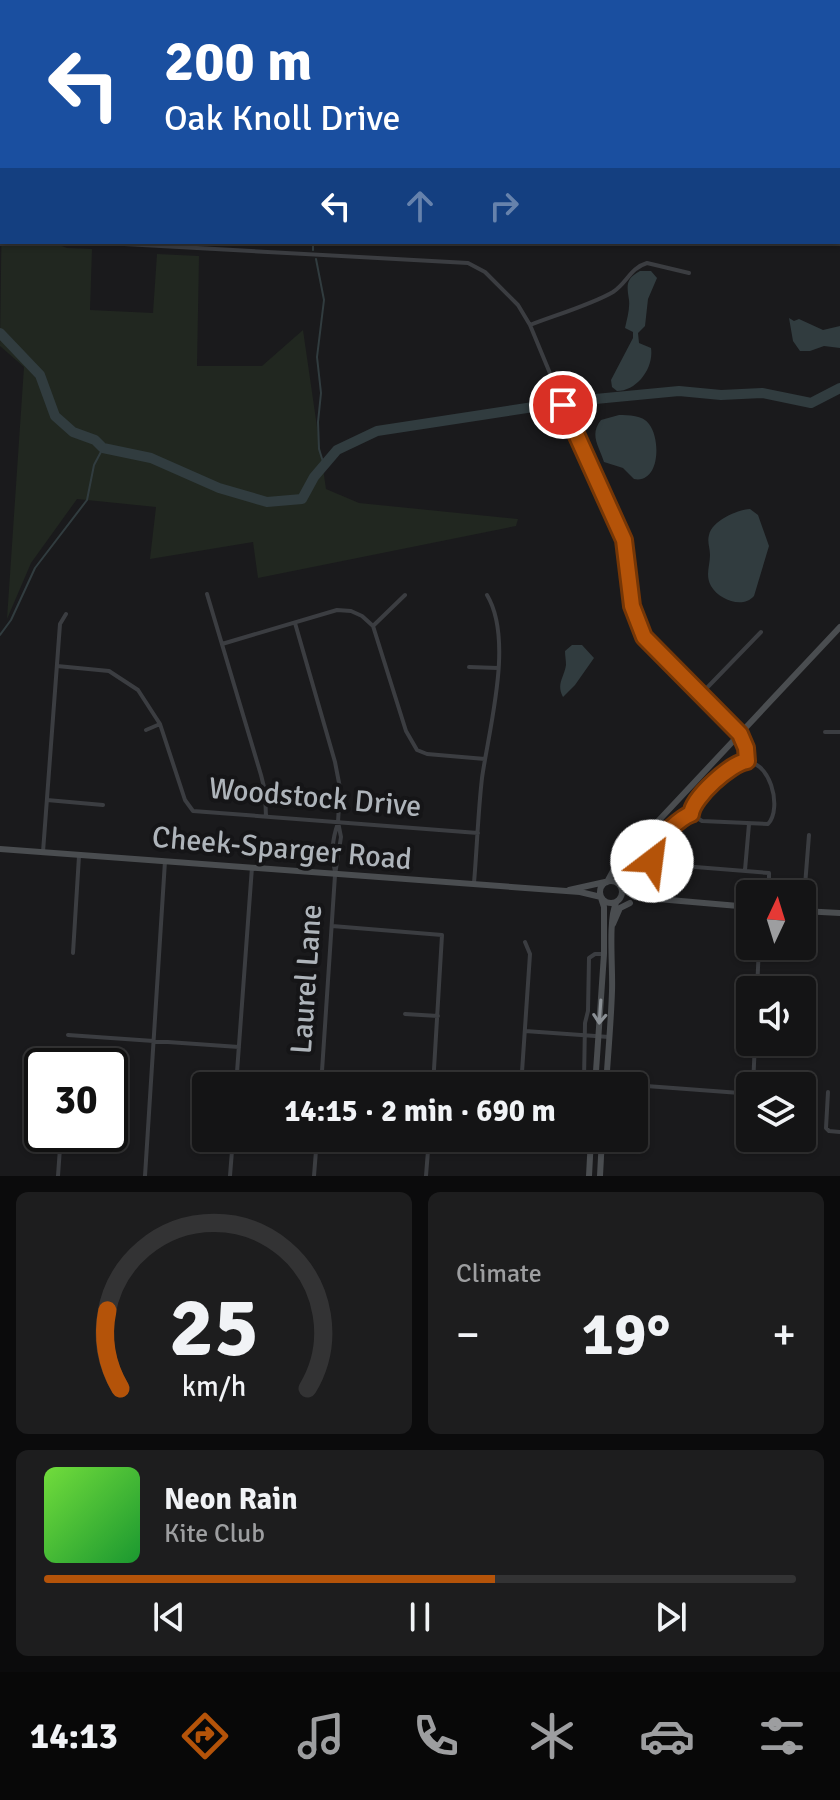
<!DOCTYPE html>
<html lang="en">
<head>
<meta charset="utf-8">
<style>
  body { margin:0; font-family:Signika,sans-serif; background:#1d1d1e; color:#f1f3f6; height:100vh; display:flex; flex-direction:column; font-size:30px; white-space:nowrap }
  * { box-sizing:border-box; margin:0 }
  p { font-size:26px; color:#9d9ea0 }
  .icon { flex:none; width:44px; height:44px; fill:none; stroke:currentColor; stroke-width:2; stroke-linecap:round; stroke-linejoin:round }
  .map { position:relative; height:1176px; overflow:hidden }
  .sheet { display:flex; flex-direction:column; gap:16px; padding:16px; background:#0b0b0c; flex:1 }
  .sheet>* { flex:none }
  .hud { position:absolute; left:0px; top:0px; width:840px; height:244px; box-shadow:0 2px 6px #0004,0 0 0 2px #333334; background:#1a4fa0; color:#fff; overflow:hidden }
  .needle { width:52px; rotate:4deg }
  .buttons { position:absolute; left:736px; top:880px; display:grid; gap:16px }
  .buttons a { display:grid; place-items:center; width:80px; height:80px; border-radius:8px; background:#141415; box-shadow:0 2px 6px #0004,0 0 0 2px #333334; font-size:40px }
  .speed { position:absolute; left:24px; top:1048px; display:flex; gap:16px; font-size:40px; font-weight:700; text-align:center }
  .speed>* { display:grid; place-content:center; width:104px; height:104px; border-radius:50%; background:#141415; box-shadow:0 2px 6px #0004,0 0 0 2px #333334; line-height:1 }
  .speed .limit { border:4px solid #111; border-radius:12px; background:#fff; color:#111 }
  .pin { position:absolute; display:grid; place-items:center; width:68px; height:68px; color:#fff; margin:-34px; border:4px solid #fff; border-radius:50%; box-shadow:0 2px 8px #0007 }
  .me { position:absolute; width:88px; margin:-44px; rotate:30deg; stroke-linejoin:round; filter:drop-shadow(0 0 6px #0008) }
  .turn { display:flex; align-items:center; gap:28px; height:168px; padding:0 32px; font-size:36px }
  .turn .icon { width:104px; height:104px; stroke-width:2.5 }
  .turn b { display:block; font-size:56px; line-height:68px }
  .lanes { display:flex; align-items:center; height:76px; padding:0 32px; background:#0003; justify-content:center; gap:40px; direction:ltr }
  .lanes .off { opacity:.35 }
  .big { font-size:60px; font-weight:800; line-height:1.1 }
  .sheet .card { flex:1; display:flex; flex-direction:column; justify-content:center; gap:12px; min-width:0; padding:0 28px; border-radius:12px; background:#1d1d1e }
  .sheet .dial { align-items:center; gap:0 }
  .dial svg { height:208px; overflow:visible; fill:none; stroke:#333334; stroke-width:7; stroke-linecap:round; text-anchor:middle }
  .dial text { fill:#f1f3f6; stroke:none }
  .song { display:flex; align-items:center; gap:24px }
  .cover { width:96px; height:96px; border-radius:12px; background:linear-gradient(135deg,hsl(100 70% 55%),hsl(130 70% 35%)) }
  .played { height:8px; border-radius:4px; background:linear-gradient(90deg,#b45309 60%,#333334 60%) }
  .keys { display:flex; justify-content:space-around; direction:ltr }
  .heat { display:flex; justify-content:space-between; align-items:center; font-size:44px; direction:ltr }
  .sheet .tiles { flex:1; display:grid; gap:16px; grid-template-columns:1fr 1fr }
  .card:last-child { grid-column:span 2 }
  .trip { position:absolute; left:192px; top:1072px; width:456px; height:80px; border-radius:8px; background:#141415; box-shadow:0 2px 6px #0004,0 0 0 2px #333334; font-weight:800; line-height:80px; text-align:center }
  .tabs { display:flex; height:128px; justify-content:space-around; align-items:center; background:#080808; color:#9d9ea0 }
  .tabs .icon { width:56px; height:56px }
  .tabs .active { color:#b45309 }
  .tabs b { font-size:36px; color:#f1f3f6 }
  .map>svg:first-child { display:block }
  .green { fill:#212720 }
  .water { fill:#313c3f }
  .lines { fill:none; stroke-linecap:round; stroke-linejoin:round }
  .stream { stroke:#313c3f; stroke-width:2 }
  .river { stroke:#313c3f; stroke-width:10 }
  .street { stroke:#3b3d41; stroke-width:4 }
  .secondary { stroke:#4a4d50; stroke-width:6 }
  .oneway { stroke:#8b9095 }
  .route-casing { stroke:#753606; stroke-width:20 }
  .route { stroke:#b45309; stroke-width:14 }
  .labels { text-anchor:middle; stroke-width:8; stroke-linejoin:round; paint-order:stroke }
  .street-label { font-size:30px; fill:#aeb4ba; stroke:#151517 }
</style>
</head>
<body>
<div class="map">
<svg width="840" height="1176" viewBox="0 0 840 1176">
  <rect width="100%" height="100%" fill="#1a1a1c"/>
  <path class="green" d="M2 195V242H51L67 248 92 249 90 310 153 313 157 254 199 256 197 366H262L303 330 326 489 359 503 518 519 516 526 258 578 253 542 150 559 156 507 77 499 31 563 7 619 24 367 0 346Z"/>
  <path class="water" d="M640 271H651L657 278 648 299 645 326 638 333 639 343 651 348C654 368 637 391 617 391L612 387 611 380 633 338V332L625 328C627 319 630 309 629 300 627 286 625 279 640 271Z
    M789 318 794 321 799 319 823 330 840 326V348L824 346 810 351H800L793 341Z
    M619 415C628 415 643 415 649 424 661 439 660 484 634 479L623 468 604 462C599 446 589 435 601 420Z
    M750 509 758 515 769 546 754 596C743 609 719 600 711 586 705 575 710 566 710 555 710 548 707 542 709 535 712 521 736 510 750 509Z
    M572 645H582L594 658 575 685 563 697C556 684 564 678 566 665 566 660 565 656 565 651Z"/>
  <g class="lines">
    <path class="stream" d="M316 0 317 2
      M313 250V242
      M316 259 324 300 317 357 321 393 318 422 319 449 324 465
      M0 635 11 620 35 568 87 500 94 465 103 448"/>
    <path class="river" d="M0 333 40 375 55 416 73 432 95 440 103 448 151 458 219 488 267 502 302 499 314 477 337 450 377 431 553 404
      M564 402 679 391 721 395 762 393 811 403 840 388"/>
    <path class="street" d="M115 0 150 2
      M500 2V0
      M776 2V0
      M0 133H2
      M838 160 840 140
      M88 242 468 263 485 272 518 305 530 325 583 453 624 540 632 606 644 637 740 734 746 748 747 761
      M530 325C553 316 593 304 613 292 627 283 630 268 647 263L689 273
      M207 594 261 775 265 791 266 817
      M295 623 335 762 340 788 338 822 341 837 335 875 321 1086
      M373 626 405 595
      M222 644 337 610 351 611 362 616 373 626 406 731 417 750 427 754 485 759
      M57 666 109 671 138 690 160 724 185 800 193 811 478 833
      M469 667 498 668
      M700 695 761 632
      M146 730 160 724
      M825 732H840
      M47 800 103 805
      M691 814 702 821 768 824C783 808 770 757 742 762 731 764 721 778 713 785 703 794 693 801 691 814 677 817 653 842 650 856L658 864 769 873V894
      M43 852 60 624 66 614
      M745 870 749 824
      M335 872C331 854 332 840 338 823
      M474 883C477 848 478 813 482 778 489 728 514 640 487 595
      M803 911 809 835
      M332 926 442 935 433 1086
      M73 953 79 856
      M757 990 759 946
      M405 1014 438 1016
      M525 1031 609 1037
      M68 1035 239 1047
      M517 1082 522 1072 530 954 525 942
      M606 1083 740 1093 750 1091
      M595 1085 586 1084 584 1080 585 1023 588 1011 589 958 595 954H604
      M236 1086 252 867
      M753 1086 755 1042
      M828 1092 826 1128 829 1131 840 1132
      M517 1141 601 1147
      M58 1176 61 1134
      M145 1176 165 861
      M230 1176 233 1138
      M314 1176 317 1138
      M426 1176 429 1138"/>
    <path class="secondary" d="M0 849 580 892 601 897
      M600 892a11 11 0 1 1 22 0a11 11 0 1 1-22 0Z
      M607 882 619 860 631 850 840 627
      M621 884V870L629 853
      M622 888 635 897 750 907
      M569 890 605 882
      M802 911 840 913
      M613 924 620 908 630 903
      M595 1086 604 954V907L601 898
      M606 1086C608 1054 611 1022 612 991 613 969 608 919 616 903
      M589 1176 591 1138
      M600 1176 602 1138"/>
  </g>
  <defs><path id="oneway-shaft" d="M-6 0H5M1.5-3L5.5 0L1.5 3" fill="none" stroke-width="1.6" stroke-linecap="round" stroke-linejoin="round" transform="scale(2)"/></defs>
  <use class="oneway" href="#oneway-shaft" transform="translate(600 1012) rotate(94)"/>
  <g class="lines">
    <defs>
      <path id="route" d="M563 405 624 540 632 606 644 637 740 734 746 748 747 761C731 763 693 797 691 814 681 817 658 839 652 848 649 854 650 855 652 861"/>
    </defs>
    <use href="#route" class="route-casing"/>
    <use href="#route" class="route"/>
  </g>
  <g class="labels">
    <g class="street-label">
      <text transform="translate(315 797) rotate(5)" y="10">Woodstock Drive</text>
      <text transform="translate(282 848) rotate(5)" y="10">Cheek-Sparger Road</text>
      <text transform="translate(306 979) rotate(-86)" y="10">Laurel Lane</text>
    </g>
  </g>
</svg>
<div class="buttons">
<a><svg class="needle" viewBox="-14 -14 28 28"><path d="M0-13l5 13h-10z" fill="#e53935"/><path d="M0 13l5-13h-10z" fill="#9d9ea0"/></svg></a>
<a><svg class="icon" aria-label="sound" viewBox="0 0 24 24"><path d="M4 9h4l5-4v14l-5-4H4zM17 9q2 3 0 6"/></svg></a>
<a><svg class="icon" aria-label="layers" viewBox="0 0 24 24"><path d="M12 4l9 5-9 5-9-5zM3 14l9 5 9-5"/></svg></a>
</div>
<div class="speed"><div class="limit">30</div></div>
<div class="pin" style="left:563px;top:405px;background:#d93025"><svg class="icon" aria-label="arrive" viewBox="0 0 24 24"><path d="M6 21V4h12l-3 4 3 4H6"/></svg></div>
<svg class="me" style="left:652px;top:861px" viewBox="-20 -20 40 40"><circle r="19" fill="#fff"/><path d="M0-13L10 11 0 6-10 11z" fill="#b45309"/></svg>
<div class="trip">14:15 · 2 min · 690 m</div>
<div class="hud">
<div class="turn"><svg class="icon" aria-label="left" viewBox="0 0 24 24"><path d="M17 20v-9H6M10 6l-5 5 5 5"/></svg><div><b>200 m</b>Oak Knoll Drive</div></div>
<div class="lanes"><svg class="icon" aria-label="left" viewBox="0 0 24 24"><path d="M17 20v-9H6M10 6l-5 5 5 5"/></svg><svg class="icon off" aria-label="ahead" viewBox="0 0 24 24"><path d="M12 20V5M6 11l6-6 6 6"/></svg><svg class="icon off" aria-label="right" viewBox="0 0 24 24"><path d="M7 20v-9h11M14 6l5 5-5 5"/></svg></div>
</div>
</div>
<section class="sheet">
<div class="tiles">
<div class="card dial"><svg viewBox="0 0 100 80">
<path d="M14 69A42 42 0 1 1 86 69"/>
<path d="M14 69A42 42 0 0 1 9 39" stroke="#b45309"/>
<text x="50" y="56" font-size="32" font-weight="700">25</text>
<text x="50" y="72" font-size="11">km/h</text>
</svg></div>
<div class="card"><p>Climate</p>
<div class="heat"><a>−</a><b class="big">19°</b><a>+</a></div>
</div>
<div class="card">
<div class="song"><i class="cover"></i><div><b>Neon Rain</b><p>Kite Club</p></div></div>
<div class="played"></div>
<div class="keys"><svg class="icon" aria-label="previous" viewBox="0 0 24 24"><path d="M18 5L8 12l10 7zM5 5v14"/></svg><svg class="icon" aria-label="pause" viewBox="0 0 24 24"><path d="M8 5v14M16 5v14"/></svg><svg class="icon" aria-label="next" viewBox="0 0 24 24"><path d="M6 5l10 7-10 7zM19 5v14"/></svg></div>
</div>
</div>
</section>
<nav class="tabs">
<b>14:13</b>
<svg class="icon active" aria-label="directions" viewBox="0 0 24 24"><path d="M12 3l9 9-9 9-9-9zM9 14v-3h6M13 9l2 2-2 2"/></svg>
<svg class="icon" aria-label="music" viewBox="0 0 24 24"><path d="M9 18V5l10-2v13"/><circle cx="6" cy="18" r="3"/><circle cx="16" cy="16" r="3"/></svg>
<svg class="icon" aria-label="phone" viewBox="0 0 24 24"><path d="M5 4h4l2 5-3 2q2 4 5 5l2-3 5 2v4C11 20 4 13 5 4z"/></svg>
<svg class="icon" aria-label="climate" viewBox="0 0 24 24"><path d="M12 3v18M4 7l16 10M4 17L20 7"/></svg>
<svg class="icon" aria-label="car" viewBox="0 0 24 24"><path d="M5 17H2v-5l4-1 3-4h7l3 4 3 1v5h-3M9 17h6M6 11h13"/><circle cx="7" cy="17" r="2"/><circle cx="17" cy="17" r="2"/></svg>
<svg class="icon" aria-label="filters" viewBox="0 0 24 24"><path d="M4 7h16M4 17h16"/><circle cx="9" cy="7" r="2"/><circle cx="15" cy="17" r="2"/></svg>
</nav>
</body>
</html>
